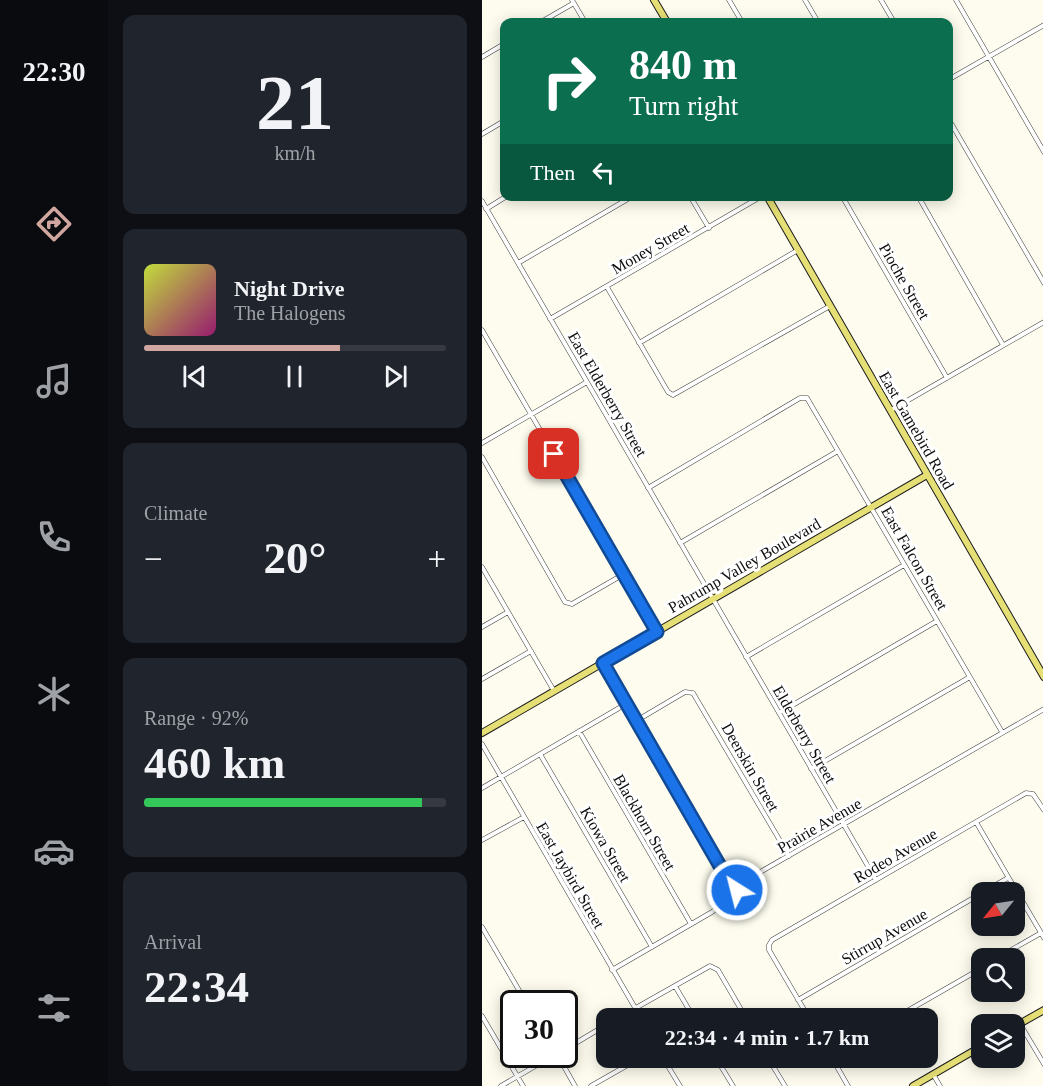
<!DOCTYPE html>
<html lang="en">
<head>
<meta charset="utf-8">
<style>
  body { margin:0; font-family:"Times New Roman",serif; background:#20242c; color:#f1f3f6; height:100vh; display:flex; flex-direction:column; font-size:22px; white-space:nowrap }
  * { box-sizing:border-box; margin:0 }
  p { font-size:20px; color:#9ea1a6 }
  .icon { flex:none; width:33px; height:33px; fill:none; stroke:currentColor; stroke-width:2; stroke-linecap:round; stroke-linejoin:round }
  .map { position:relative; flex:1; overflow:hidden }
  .details { display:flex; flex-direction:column; gap:15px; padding:15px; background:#0d0f14; width:374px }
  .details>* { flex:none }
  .banner { position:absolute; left:18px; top:18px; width:453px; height:183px; border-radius:12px; box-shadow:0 3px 15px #0003; background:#0b6e4f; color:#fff; overflow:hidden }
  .needle { width:39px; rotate:240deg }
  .controls { position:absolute; left:489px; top:882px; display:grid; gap:12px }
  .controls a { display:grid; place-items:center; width:54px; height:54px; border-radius:12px; background:#171b24; box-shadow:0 3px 15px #0003; font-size:30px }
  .speed { position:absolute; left:18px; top:990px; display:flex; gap:12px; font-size:30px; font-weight:700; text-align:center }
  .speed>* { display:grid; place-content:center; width:78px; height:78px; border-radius:50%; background:#171b24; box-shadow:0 3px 15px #0003; line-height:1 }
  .speed .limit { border:3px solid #111; border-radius:9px; background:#fff; color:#111 }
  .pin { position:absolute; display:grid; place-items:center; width:51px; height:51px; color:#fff; margin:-26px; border-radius:12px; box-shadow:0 3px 9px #0006 }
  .me { position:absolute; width:66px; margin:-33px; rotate:324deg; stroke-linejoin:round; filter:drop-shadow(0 0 4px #0008) }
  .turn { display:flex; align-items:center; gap:21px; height:126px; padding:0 30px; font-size:27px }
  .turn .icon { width:78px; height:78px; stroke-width:2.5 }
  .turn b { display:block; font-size:42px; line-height:51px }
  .then { display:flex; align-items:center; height:57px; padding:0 30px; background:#0003; gap:12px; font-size:22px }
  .big { font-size:45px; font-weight:800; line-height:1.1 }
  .details .tile { flex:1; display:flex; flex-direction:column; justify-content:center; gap:9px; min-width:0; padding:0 21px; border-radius:12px; background:#20242c }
  .details .dial { align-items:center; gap:0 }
  .dial b { font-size:78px; line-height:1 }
  .song { display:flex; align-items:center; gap:18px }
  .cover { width:72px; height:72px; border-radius:9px; background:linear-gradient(135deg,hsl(70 70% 55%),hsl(320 70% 35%)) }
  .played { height:6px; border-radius:3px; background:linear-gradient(90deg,#d1a6a0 65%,#363941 65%) }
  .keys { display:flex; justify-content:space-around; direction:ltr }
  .heat { display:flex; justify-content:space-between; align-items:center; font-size:33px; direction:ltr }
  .charge { height:9px; border-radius:4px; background:linear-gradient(90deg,#34c759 92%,#363941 0) }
  .trip { position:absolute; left:114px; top:1008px; width:342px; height:60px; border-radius:12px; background:#171b24; box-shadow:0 3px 15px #0003; font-weight:800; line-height:60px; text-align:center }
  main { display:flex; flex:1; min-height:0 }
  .dock { display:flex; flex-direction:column; width:108px; justify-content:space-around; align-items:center; background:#090b0e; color:#9ea1a6 }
  .dock .icon { width:42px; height:42px }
  .dock .active { color:#d1a6a0 }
  .dock b { font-size:27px; color:#f1f3f6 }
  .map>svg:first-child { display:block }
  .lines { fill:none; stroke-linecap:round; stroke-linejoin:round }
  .minor-casing { stroke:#3f3f3f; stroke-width:5 }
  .major-casing { stroke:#1d1d1d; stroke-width:8 }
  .minor { stroke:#fff; stroke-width:4 }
  .major { stroke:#e6df75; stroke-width:6 }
  .route-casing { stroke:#114b97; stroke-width:15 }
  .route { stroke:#1a73e8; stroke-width:10 }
  .labels { text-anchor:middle; stroke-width:6; stroke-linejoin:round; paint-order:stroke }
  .street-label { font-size:16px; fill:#0c0c0c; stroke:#fff }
</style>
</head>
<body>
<main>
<nav class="dock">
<b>22:30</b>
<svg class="icon active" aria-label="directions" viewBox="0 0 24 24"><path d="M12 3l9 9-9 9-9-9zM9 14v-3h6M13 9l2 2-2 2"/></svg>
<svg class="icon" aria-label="music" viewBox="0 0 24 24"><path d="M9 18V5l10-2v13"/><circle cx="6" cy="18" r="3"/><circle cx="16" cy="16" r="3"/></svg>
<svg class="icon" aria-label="phone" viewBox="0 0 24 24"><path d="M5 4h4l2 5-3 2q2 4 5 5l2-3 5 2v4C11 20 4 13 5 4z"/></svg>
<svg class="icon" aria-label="climate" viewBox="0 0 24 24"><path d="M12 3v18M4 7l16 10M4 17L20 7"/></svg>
<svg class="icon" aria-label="car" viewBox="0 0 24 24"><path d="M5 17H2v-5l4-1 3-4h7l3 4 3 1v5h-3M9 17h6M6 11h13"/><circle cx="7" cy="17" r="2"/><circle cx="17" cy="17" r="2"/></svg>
<svg class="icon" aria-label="filters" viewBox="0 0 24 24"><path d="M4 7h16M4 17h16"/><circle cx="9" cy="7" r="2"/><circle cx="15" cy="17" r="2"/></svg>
</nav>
<section class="details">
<div class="tile dial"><b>21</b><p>km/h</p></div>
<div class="tile">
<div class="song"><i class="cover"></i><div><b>Night Drive</b><p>The Halogens</p></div></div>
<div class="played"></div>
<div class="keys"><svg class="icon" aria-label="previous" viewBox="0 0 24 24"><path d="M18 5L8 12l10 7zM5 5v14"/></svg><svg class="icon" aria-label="pause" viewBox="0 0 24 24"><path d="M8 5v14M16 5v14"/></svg><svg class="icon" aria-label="next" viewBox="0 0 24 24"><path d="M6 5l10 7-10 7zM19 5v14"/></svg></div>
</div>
<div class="tile"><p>Climate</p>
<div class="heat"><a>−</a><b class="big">20°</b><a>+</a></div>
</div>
<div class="tile"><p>Range · 92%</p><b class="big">460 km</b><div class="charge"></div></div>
<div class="tile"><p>Arrival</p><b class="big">22:34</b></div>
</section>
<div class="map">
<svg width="562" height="1086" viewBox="0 0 562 1086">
  <rect width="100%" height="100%" fill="#fdfcee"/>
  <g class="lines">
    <defs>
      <path id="minor" d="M90 0 103 22
        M247 0 260 22
        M323 0 336 22
        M399 0 412 22
        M474 0 562 152
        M59 22 92 3
        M0 57 22 44
        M466 80 562 25
        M466 118 562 283
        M0 134 22 121
        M208 196 227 228
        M360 196 465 378
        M436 196 521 345
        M0 201 394 880
        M4 209 25 196
        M36 263 151 196
        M125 287 186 392 191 395 348 306
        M68 319 280 196
        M0 330 175 631
        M157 343 316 250
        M409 410 562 322
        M0 443 105 382
        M0 457 83 602 90 604 142 574
        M166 488 318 398H325L520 732
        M198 543 356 451
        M0 567 72 691
        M0 627 26 612
        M264 657 422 565
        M121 663 253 892
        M0 679 49 651
        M297 713 455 621
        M154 721 203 692 211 693 307 856
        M97 731 209 924
        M0 744 159 1018
        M58 754 170 947
        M329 769 488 677
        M0 788 144 704
        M494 822 562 938
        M0 840 42 817
        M501 892 526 878
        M0 927 45 1004
        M515 958 559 933
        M130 970 230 912 280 871 562 709
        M193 986 212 1018
        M316 1000 500 893
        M0 1016 41 1086
        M136 1018 228 966 236 970 264 1018
        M327 1018 287 950V945L290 940 544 793 551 794 562 810
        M413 1018 500 968
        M538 1024 562 1064
        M82 1050 124 1025
        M75 1054 93 1086
        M181 1058 198 1086
        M234 1058 251 1086
        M286 1058 303 1086
        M350 1058 366 1086
        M451 1074 458 1086
        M19 1086 74 1054
        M109 1086 158 1058"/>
      <path id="major" d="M172 0 185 22
        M285 196 562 677
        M0 733 445 475
        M532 1027 562 1010
        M431 1086 500 1046"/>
    </defs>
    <use href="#minor" class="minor-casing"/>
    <use href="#major" class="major-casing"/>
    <use href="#minor" class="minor"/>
    <use href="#major" class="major"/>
  </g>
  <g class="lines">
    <defs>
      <path id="route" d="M72 454 175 632 121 663 253 892 255 890"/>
    </defs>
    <use href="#route" class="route-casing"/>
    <use href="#route" class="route"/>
  </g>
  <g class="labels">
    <g class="street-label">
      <text transform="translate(168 248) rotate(-30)" y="6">Money Street</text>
      <text transform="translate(423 281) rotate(60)" y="6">Pioche Street</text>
      <text transform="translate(126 394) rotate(60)" y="6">East Elderberry Street</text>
      <text transform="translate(435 430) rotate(60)" y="6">East Gamebird Road</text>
      <text transform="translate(433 558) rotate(60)" y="6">East Falcon Street</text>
      <text transform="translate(262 565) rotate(-30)" y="6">Pahrump Valley Boulevard</text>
      <text transform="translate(323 734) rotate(60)" y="6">Elderberry Street</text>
      <text transform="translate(269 767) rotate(60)" y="6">Deerskin Street</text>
      <text transform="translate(163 822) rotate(60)" y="6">Blackhorn Street</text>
      <text transform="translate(337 825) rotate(-30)" y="6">Prairie Avenue</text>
      <text transform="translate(124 844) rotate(60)" y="6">Kiowa Street</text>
      <text transform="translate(413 855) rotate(-30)" y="6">Rodeo Avenue</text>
      <text transform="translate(89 875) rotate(60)" y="6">East Jaybird Street</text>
      <text transform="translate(402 936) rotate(-30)" y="6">Stirrup Avenue</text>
    </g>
  </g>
</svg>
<div class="controls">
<a><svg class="needle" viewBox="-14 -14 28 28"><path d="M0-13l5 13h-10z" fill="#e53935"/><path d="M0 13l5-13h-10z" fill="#9ea1a6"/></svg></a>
<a><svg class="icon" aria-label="search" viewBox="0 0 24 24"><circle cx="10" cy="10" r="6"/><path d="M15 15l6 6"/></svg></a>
<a><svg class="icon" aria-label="layers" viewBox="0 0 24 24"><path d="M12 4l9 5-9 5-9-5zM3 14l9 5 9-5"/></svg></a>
</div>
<div class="speed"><div class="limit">30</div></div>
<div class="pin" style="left:72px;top:454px;background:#d93025"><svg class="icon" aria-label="arrive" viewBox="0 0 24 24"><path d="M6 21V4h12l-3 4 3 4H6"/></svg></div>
<svg class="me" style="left:255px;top:890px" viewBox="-20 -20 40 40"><circle r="17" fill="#1a73e8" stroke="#fff" stroke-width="3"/><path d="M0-11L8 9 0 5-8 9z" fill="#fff"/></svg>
<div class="trip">22:34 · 4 min · 1.7 km</div>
<div class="banner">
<div class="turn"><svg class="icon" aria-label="right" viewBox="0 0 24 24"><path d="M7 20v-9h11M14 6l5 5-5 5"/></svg><div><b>840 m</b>Turn right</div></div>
<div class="then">Then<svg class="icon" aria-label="left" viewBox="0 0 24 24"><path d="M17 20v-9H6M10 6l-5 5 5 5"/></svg></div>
</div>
</div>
</main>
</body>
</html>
